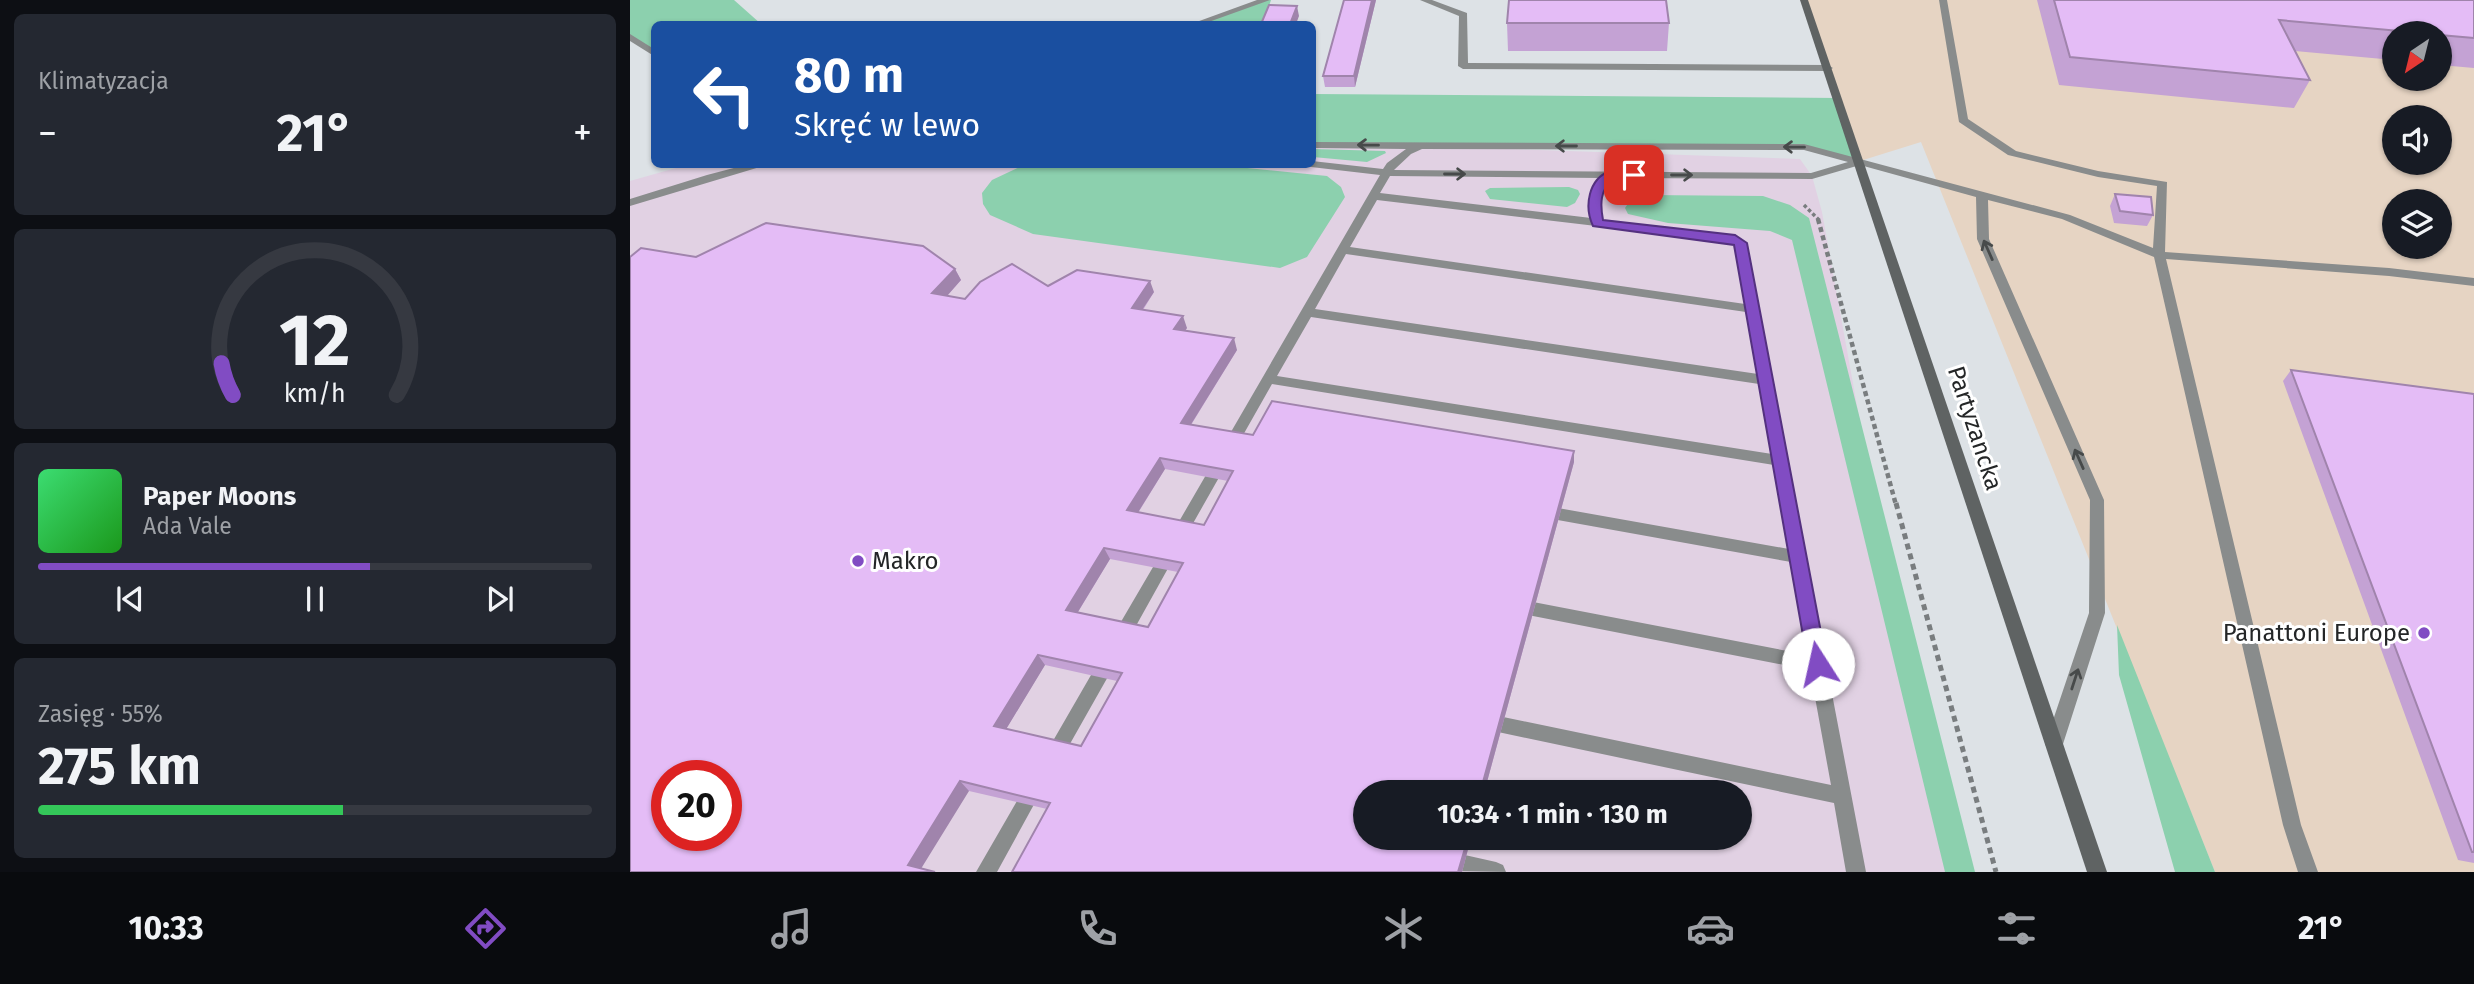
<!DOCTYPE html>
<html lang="pl">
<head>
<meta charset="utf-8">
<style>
  body { margin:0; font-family:"Fira Sans",sans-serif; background:#242831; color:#f1f3f6; height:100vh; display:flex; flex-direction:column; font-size:26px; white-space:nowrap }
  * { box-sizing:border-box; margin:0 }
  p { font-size:23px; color:#9ea1a6 }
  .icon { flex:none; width:38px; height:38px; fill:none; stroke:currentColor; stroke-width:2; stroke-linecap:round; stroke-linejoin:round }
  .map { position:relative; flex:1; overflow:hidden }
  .details { display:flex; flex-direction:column; gap:14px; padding:14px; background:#0d0f14; width:630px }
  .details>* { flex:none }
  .top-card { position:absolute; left:21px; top:21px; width:665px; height:147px; border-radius:10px; box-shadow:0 2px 5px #0004; background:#1a4fa0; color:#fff; overflow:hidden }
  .needle { width:46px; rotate:215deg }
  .buttons { position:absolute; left:1752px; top:21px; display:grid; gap:14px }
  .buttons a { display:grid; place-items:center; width:70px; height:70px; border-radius:50%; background:#171b24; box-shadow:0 2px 5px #0004; font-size:35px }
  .speed { position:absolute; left:21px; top:760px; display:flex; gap:14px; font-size:35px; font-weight:700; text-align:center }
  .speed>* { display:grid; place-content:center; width:91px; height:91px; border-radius:50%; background:#171b24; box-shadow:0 2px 5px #0004; line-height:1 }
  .speed .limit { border:10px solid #d22; background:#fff; color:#111 }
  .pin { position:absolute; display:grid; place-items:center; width:60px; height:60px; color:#fff; margin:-30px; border-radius:14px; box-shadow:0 4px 10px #0006 }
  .me { position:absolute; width:77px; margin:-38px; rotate:350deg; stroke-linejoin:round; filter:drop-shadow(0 0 5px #0008) }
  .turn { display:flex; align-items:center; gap:24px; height:147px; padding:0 28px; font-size:32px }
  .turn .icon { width:91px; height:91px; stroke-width:2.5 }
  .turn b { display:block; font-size:49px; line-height:60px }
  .big { font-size:52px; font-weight:700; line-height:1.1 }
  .details .widget { flex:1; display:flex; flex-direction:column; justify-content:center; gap:10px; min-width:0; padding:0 24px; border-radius:10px; background:#242831 }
  .details .dial { align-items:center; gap:0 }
  .dial svg { height:182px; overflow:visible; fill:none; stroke:#363941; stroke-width:7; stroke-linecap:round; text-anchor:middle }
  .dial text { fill:#f1f3f6; stroke:none }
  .song { display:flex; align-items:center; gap:21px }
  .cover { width:84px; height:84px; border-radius:10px; background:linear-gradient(135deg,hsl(140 70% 55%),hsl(120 70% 35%)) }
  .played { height:7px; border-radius:4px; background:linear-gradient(90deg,#814cc3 60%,#363941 60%) }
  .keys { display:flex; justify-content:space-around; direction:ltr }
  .heat { display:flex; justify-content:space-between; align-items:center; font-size:38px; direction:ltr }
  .charge { height:10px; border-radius:5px; background:linear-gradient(90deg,#34c759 55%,#363941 0) }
  .trip { position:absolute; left:723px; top:780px; width:399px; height:70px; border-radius:35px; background:#171b24; box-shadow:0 2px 5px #0004; font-weight:700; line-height:70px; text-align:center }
  .menu { display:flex; height:112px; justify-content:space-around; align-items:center; background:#090b0e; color:#9ea1a6 }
  .menu .icon { width:49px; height:49px }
  .menu .on { color:#814cc3 }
  .menu b { font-size:32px; color:#f1f3f6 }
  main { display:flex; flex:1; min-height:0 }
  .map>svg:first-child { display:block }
  .commercial { fill:#e1d1e3; fill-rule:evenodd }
  .industrial { fill:#e6d4c3; fill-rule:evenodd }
  .green { fill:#8cd0ae }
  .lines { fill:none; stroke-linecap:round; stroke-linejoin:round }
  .path-far2 { stroke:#797d7f; stroke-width:3.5; stroke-dasharray:3.5 2.5; stroke-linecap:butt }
  .path-far1 { stroke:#797d7f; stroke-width:4.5; stroke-dasharray:5 3.5; stroke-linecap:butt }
  .path { stroke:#797d7f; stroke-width:5; stroke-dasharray:6 4.5; stroke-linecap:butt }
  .lane { fill:#898c8c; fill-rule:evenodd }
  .street { fill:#898c8c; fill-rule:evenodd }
  .secondary { fill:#5f6363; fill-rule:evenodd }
  .wall { fill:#c4a2d4; fill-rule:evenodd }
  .shaded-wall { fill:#a084ac }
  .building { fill:#e4bcf6; stroke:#a084ac; stroke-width:2; fill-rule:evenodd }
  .oneway { stroke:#474a4a }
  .route { fill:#814cc3; stroke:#54317f; stroke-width:2 }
  .poi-dot { fill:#814cc3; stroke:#fff; stroke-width:2.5 }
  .labels { text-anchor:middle; stroke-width:6; stroke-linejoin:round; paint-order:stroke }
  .street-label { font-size:24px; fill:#242627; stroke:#fff }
  .poi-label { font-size:24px; fill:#242627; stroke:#fff; text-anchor:start }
</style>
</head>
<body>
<main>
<section class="details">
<div class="widget"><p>Klimatyzacja</p>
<div class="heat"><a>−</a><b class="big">21°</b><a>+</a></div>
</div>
<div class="widget dial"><svg viewBox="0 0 100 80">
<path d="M14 69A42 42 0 1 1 86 69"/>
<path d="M14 69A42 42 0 0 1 9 55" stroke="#814cc3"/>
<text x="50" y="56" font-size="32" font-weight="700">12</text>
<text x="50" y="72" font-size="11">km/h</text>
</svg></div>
<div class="widget">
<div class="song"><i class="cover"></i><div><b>Paper Moons</b><p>Ada Vale</p></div></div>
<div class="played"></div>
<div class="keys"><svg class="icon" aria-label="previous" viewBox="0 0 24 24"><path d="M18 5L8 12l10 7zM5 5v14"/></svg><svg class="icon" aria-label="pause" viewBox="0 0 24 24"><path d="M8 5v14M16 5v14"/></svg><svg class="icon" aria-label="next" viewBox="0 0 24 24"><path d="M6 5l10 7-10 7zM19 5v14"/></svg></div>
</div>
<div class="widget"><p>Zasięg · 55%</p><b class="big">275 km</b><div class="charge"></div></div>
</section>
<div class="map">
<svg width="1844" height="872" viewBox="0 0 1844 872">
  <rect width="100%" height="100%" fill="#dde2e6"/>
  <path class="commercial" d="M683 145 794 146 1170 159 1182 176 1192 212 1260 588 1322 872H0V181L60 164H682ZM37 775H96V835H37ZM735 793H1110V838H735Z"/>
  <path class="industrial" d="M1174 0H1844V872H1585L1291 142 1230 161ZM1764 33H1810V79H1764ZM1764 117H1810V163H1764ZM1764 201H1810V247H1764Z"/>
  <path class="green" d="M0 0H104L131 24H24V53L0 37Z
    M636 0H641L633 24H566Z
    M683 94 1209 98 1230 161 1174 147 683 145Z
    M683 149 755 151 756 153 737 162 683 157Z
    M587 165 697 176 711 187 715 197 677 257 650 268 403 234 360 215 353 204 352 193 362 180 394 165Z
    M939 187 948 190 950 194 945 203 937 207 860 199 855 191 860 188Z
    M1017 195 1133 196 1160 205 1179 218 1345 872H1315L1162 240 1140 231 1038 223 998 214 995 208 1002 198Z
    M1487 625 1585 872H1545L1489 675Z"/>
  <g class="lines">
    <path class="path-far2" d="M1174 205 1189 220"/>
    <path class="path-far1" d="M1188 219 1266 505"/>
    <path class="path" d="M1266 503 1366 872"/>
    <path class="lane" d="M790 0H802L837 13 838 63 1198 65 1203 68 1198 71 833 69 828 66 829 16Z
      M1309 0H1317L1338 119 1386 151 1468 171 1537 182 1535 252 1759 268 1844 278V286L1759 276 1536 259 1671 825 1688 872H1668L1653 825 1524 257 1432 219 1358 200 1359 239 1474 500 1475 613 1433 744 1430 750 1424 752 1418 750 1415 744 1459 613 1460 500 1347 239 1346 197 1230 165 1182 179 983 178C971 190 968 203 973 220L1105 235 1116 243 1236 872H1216L1204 803 854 729 848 727 845 721 848 715 854 713 1201 785 1180 670 887 613 881 611 879 606 881 601 887 599 1178 655 1161 562 911 517 906 515 904 511 906 507 911 505 1159 549 1144 465 642 384 553 541 548 543 543 541 540 537 750 175 681 167 676 164H682V161L753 169 757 163 776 149 682 148V142L1174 144 1440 215 1523 248 1527 186 1468 177 1378 155 1329 122ZM792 149 1174 150 1218 162 1181 173 764 170 781 154ZM760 176 971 178 960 197 961 218 750 193ZM747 200 1102 242 1104 244 1115 304 720 247ZM716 254 1116 312 1128 374 685 309ZM681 317 1129 384 1142 454 647 376Z
      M119 164H140L0 206V199L77 175Z
      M538 548 543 550 546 554 497 642 491 644 485 642 483 637 485 632 533 550Z
      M478 654 484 656 486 661 484 666 428 765 422 767 416 765 413 759 416 753 472 656Z
      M404 779 410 782 413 788 367 872H346L398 782Z
      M817 851 866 862 873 865 876 872 817 871 810 868 807 861 810 854Z"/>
    <path class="street" d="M627 0H640L573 24H561Z
      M0 34 24 49V56L0 41Z"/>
    <path class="secondary" d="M1170 0H1178L1477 872H1457Z"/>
  </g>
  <path class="wall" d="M714 0H746L725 87H695L693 76Z
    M1407 0H1844V68L1810 65V33H1764V60L1665 51 1680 80 1664 108 1429 85Z
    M877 23H1039L1037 51H878Z
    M1485 194 1523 215 1517 226 1484 223 1480 206Z
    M66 257 325 269 331 280 317 296 335 299 418 286 524 292 513 310 557 328 554 331 607 350 561 425 623 435 944 462 854 793H735V838H841L832 872H382L417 809 339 791 0 872ZM535 469 598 481 574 525 508 513ZM480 559 548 572 518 627 448 612ZM415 665 487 681 451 746 376 729Z
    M1661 370 1844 394V863L1828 860 1653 381Z"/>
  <path class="shaded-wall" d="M742 0H746L725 87 724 76Z
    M667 6 669 16 666 24H660Z
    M325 269 331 280 309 305 302 293Z
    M520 281 524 292 506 319 502 308Z
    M553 316 557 328 548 341 544 329Z
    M604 338 607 350 555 434 551 423Z
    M944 451V462L854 793H850Z
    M530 458 535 469 502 522 497 510Z
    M474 548 480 559 443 620 436 610Z
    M408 655 415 665 372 736 364 726Z
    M330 781 339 791 289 872 278 865Z
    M838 838H841L832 872H828Z"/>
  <path class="building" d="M714 0H742L724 76H693Z
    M879 0H1036L1039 23H877Z
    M1424 0H1844V38L1810 35V33H1792L1649 20 1680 80 1440 57Z
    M639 5 667 6 660 24H631Z
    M1485 194 1521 197 1523 215 1490 211Z
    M136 223 293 246 325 269 302 293 335 299 350 282 382 264 418 286 447 270 520 281 502 308 553 316 544 329 604 338 551 423 623 435 642 401 944 451 850 793H735V838H838L828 872H382L420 803 330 781 278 865 305 872H0V257L11 248 66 257ZM530 458 603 471 574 525 497 510ZM474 548 553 563 518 627 436 610ZM408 655 492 673 451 746 364 726ZM37 775H96V835H37Z
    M1661 370 1844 394V852H1842Z"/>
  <defs><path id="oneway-shaft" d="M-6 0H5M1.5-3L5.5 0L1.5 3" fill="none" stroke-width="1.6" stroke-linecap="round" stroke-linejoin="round" transform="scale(1.75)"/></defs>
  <g class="oneway">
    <use href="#oneway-shaft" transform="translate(738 145) rotate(-179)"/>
    <use href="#oneway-shaft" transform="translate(936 146) rotate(-180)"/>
    <use href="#oneway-shaft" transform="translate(1164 147) rotate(-179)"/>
    <use href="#oneway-shaft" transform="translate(825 174)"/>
    <use href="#oneway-shaft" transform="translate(1052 175)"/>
    <use href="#oneway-shaft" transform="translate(1358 250) rotate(-114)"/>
    <use href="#oneway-shaft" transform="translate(1449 459) rotate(-114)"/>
    <use href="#oneway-shaft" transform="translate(1445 679) rotate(-72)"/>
  </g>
  <path class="route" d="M980 171H1004L1011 175 1004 179H983C970 190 970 204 973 220L1105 235 1117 243 1197 664 1195 670 1188 673 1181 670 1178 664 1104 245 963 226C954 207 958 179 980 171Z"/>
  <g class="poi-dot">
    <circle cx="228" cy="561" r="7"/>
    <circle cx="1794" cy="633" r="7"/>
  </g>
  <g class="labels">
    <g class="street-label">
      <text transform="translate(1345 428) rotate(72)" y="8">Partyzancka</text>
    </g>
    <g class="poi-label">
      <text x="242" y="569">Makro</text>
      <text x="1780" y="641" text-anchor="end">Panattoni Europe</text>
    </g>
  </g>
</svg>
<div class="buttons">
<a><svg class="needle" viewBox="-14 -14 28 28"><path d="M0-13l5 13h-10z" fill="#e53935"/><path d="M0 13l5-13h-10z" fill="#9ea1a6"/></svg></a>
<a><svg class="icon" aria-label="sound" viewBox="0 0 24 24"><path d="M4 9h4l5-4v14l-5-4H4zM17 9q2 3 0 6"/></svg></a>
<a><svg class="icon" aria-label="layers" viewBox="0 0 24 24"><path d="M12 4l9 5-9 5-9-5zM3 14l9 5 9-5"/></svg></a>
</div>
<div class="speed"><div class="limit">20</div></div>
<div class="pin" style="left:1004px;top:175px;background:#d93025"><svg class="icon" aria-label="arrive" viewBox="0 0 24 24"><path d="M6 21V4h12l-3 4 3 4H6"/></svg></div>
<svg class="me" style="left:1188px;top:664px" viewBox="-20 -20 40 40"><circle r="19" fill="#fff"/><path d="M0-13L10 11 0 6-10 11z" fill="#814cc3"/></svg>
<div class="trip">10:34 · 1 min · 130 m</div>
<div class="top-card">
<div class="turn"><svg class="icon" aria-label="left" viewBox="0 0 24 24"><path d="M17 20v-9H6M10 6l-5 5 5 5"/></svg><div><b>80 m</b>Skręć w lewo</div></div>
</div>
</div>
</main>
<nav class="menu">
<b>10:33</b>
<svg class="icon on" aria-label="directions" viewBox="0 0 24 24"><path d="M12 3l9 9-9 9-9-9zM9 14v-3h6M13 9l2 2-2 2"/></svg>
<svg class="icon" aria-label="music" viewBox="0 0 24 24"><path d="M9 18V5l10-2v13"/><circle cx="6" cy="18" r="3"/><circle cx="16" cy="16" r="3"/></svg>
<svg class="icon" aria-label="phone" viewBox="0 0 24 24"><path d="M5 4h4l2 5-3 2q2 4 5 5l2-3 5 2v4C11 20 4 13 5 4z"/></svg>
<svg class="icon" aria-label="climate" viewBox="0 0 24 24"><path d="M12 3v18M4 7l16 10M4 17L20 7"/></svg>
<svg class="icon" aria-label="car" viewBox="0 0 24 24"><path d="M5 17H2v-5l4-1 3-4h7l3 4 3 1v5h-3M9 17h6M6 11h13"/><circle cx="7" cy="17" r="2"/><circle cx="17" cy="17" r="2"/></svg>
<svg class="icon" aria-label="filters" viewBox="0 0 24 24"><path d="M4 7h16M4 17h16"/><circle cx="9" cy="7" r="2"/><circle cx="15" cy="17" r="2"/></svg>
<b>21°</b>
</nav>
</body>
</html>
